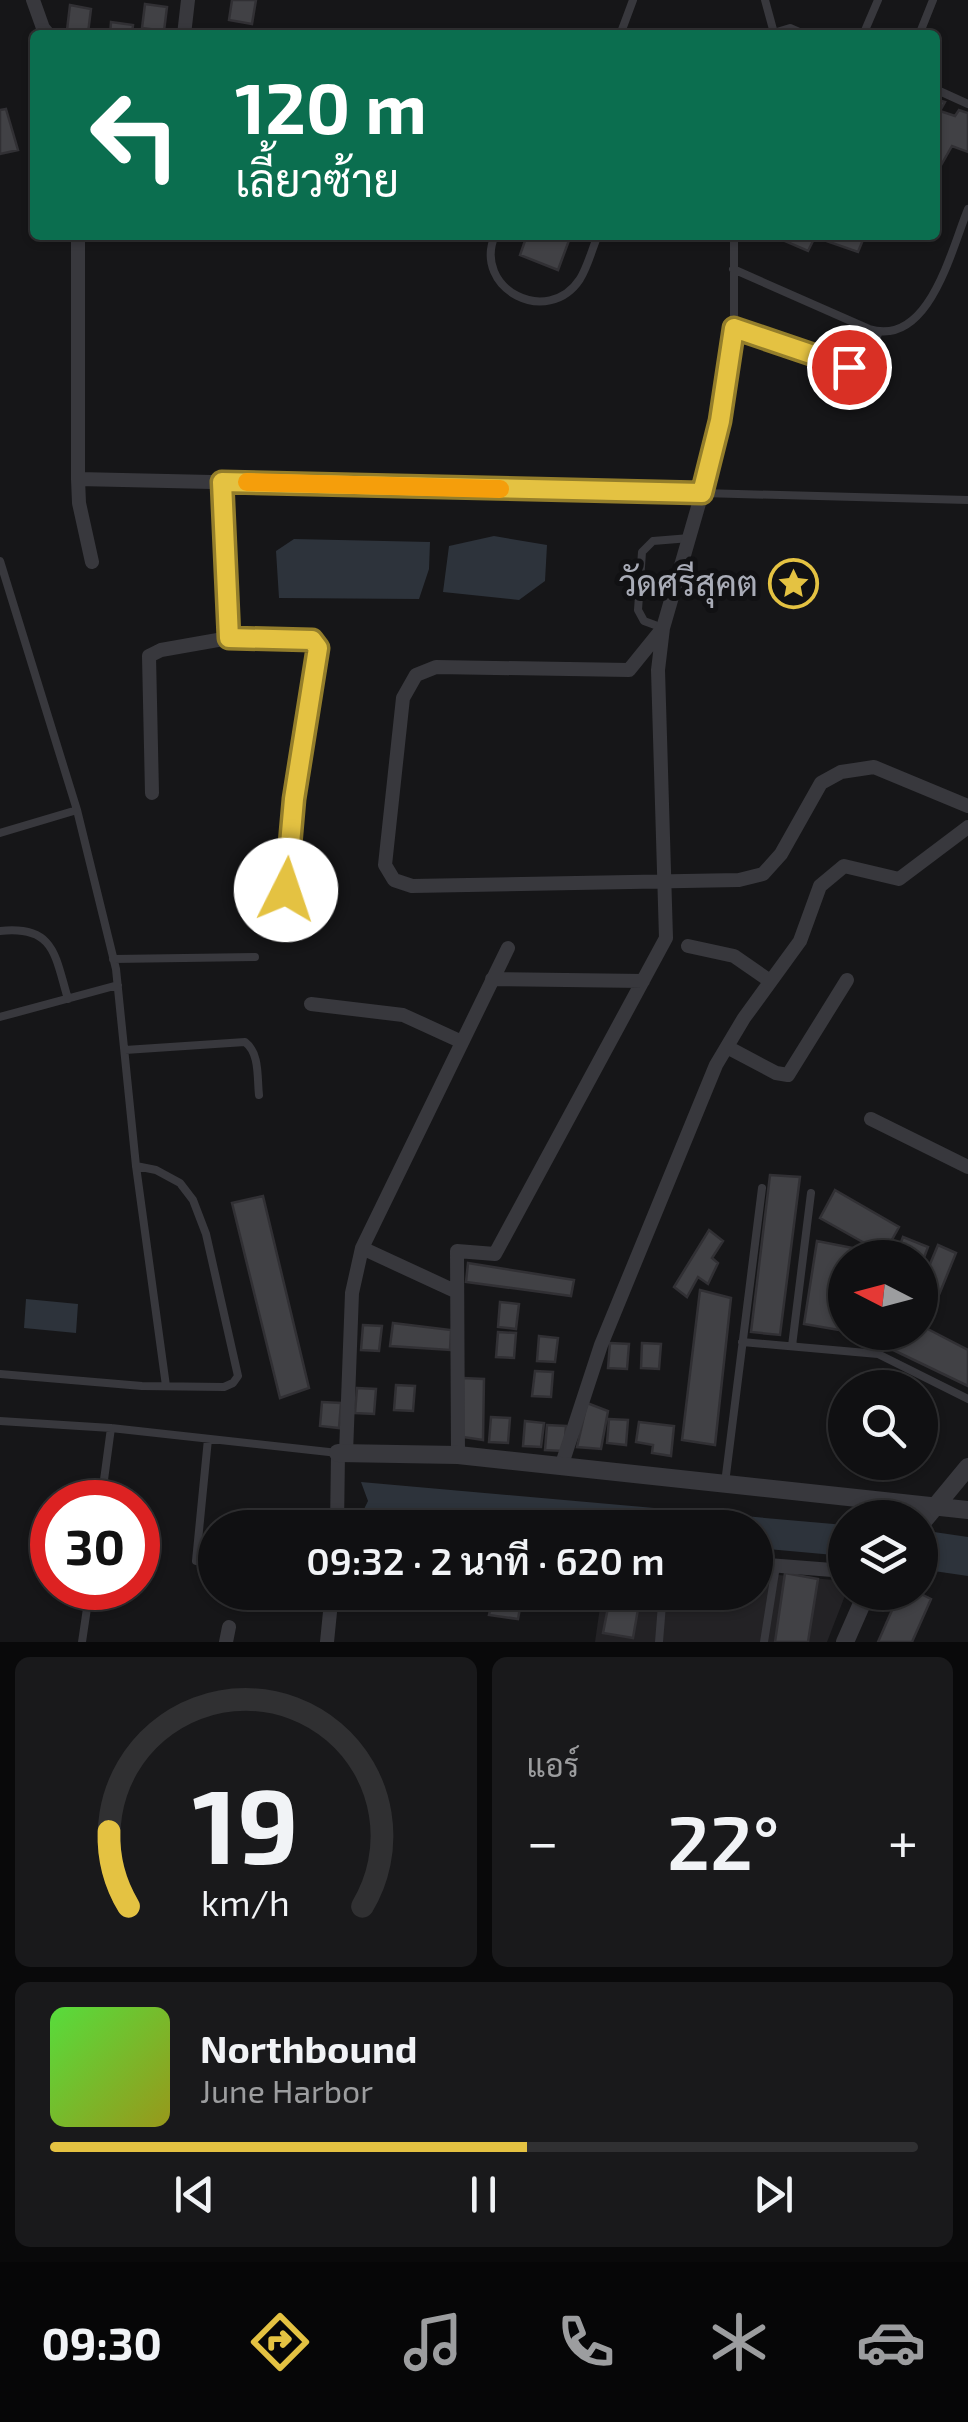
<!DOCTYPE html>
<html lang="th">
<head>
<meta charset="utf-8">
<style>
  body { margin:0; font-family:"Exo 2",Sarabun,sans-serif; background:#19191b; color:#f1f3f6; height:100vh; display:flex; flex-direction:column; font-size:38px; white-space:nowrap }
  * { box-sizing:border-box; margin:0 }
  p { font-size:32px; color:#9c9d9f }
  .icon { flex:none; width:55px; height:55px; fill:none; stroke:currentColor; stroke-width:2; stroke-linecap:round; stroke-linejoin:round }
  .map { position:relative; height:1642px; overflow:hidden }
  .drawer { display:flex; flex-direction:column; gap:15px; padding:15px; background:#09090a; flex:1 }
  .drawer>* { flex:none }
  .hud { position:absolute; left:30px; top:30px; width:910px; height:210px; border-radius:10px; box-shadow:0 2px 8px #0004,0 0 0 2px #303032; background:#0b6e4f; color:#fff; overflow:hidden }
  .needle { width:65px; rotate:276deg }
  .controls { position:absolute; left:828px; top:1240px; display:grid; gap:20px }
  .controls a { display:grid; place-items:center; width:110px; height:110px; border-radius:50%; background:#101012; box-shadow:0 2px 8px #0004,0 0 0 2px #303032; font-size:50px }
  .speed { position:absolute; left:30px; top:1480px; display:flex; gap:20px; font-size:50px; font-weight:700; text-align:center }
  .speed>* { display:grid; place-content:center; width:130px; height:130px; border-radius:50%; background:#101012; box-shadow:0 2px 8px #0004,0 0 0 2px #303032; line-height:1 }
  .speed .limit { border:15px solid #d22; background:#fff; color:#111 }
  .pin { position:absolute; display:grid; place-items:center; width:85px; height:85px; color:#fff; margin:-42px; border:5px solid #fff; border-radius:50%; box-shadow:0 2px 10px #0007 }
  .me { position:absolute; width:110px; margin:-55px; rotate:4deg; stroke-linejoin:round; filter:drop-shadow(0 0 8px #0008) }
  .turn { display:flex; align-items:center; gap:35px; height:210px; padding:0 40px; font-size:45px }
  .turn .icon { width:130px; height:130px; stroke-width:2.5 }
  .turn b { display:block; font-size:70px; line-height:85px }
  .big { font-size:75px; font-weight:600; line-height:1.1 }
  .drawer .tile { flex:1; display:flex; flex-direction:column; justify-content:center; gap:15px; min-width:0; padding:0 35px; border-radius:15px; background:#19191b }
  .drawer .dial { align-items:center; gap:0 }
  .dial svg { height:260px; overflow:visible; fill:none; stroke:#303032; stroke-width:7; stroke-linecap:round; text-anchor:middle }
  .dial text { fill:#f1f3f6; stroke:none }
  .song { display:flex; align-items:center; gap:30px }
  .cover { width:120px; height:120px; border-radius:15px; background:linear-gradient(135deg,hsl(110 70% 55%),hsl(60 70% 35%)) }
  .played { height:10px; border-radius:5px; background:linear-gradient(90deg,#e4c242 55%,#303032 55%) }
  .keys { display:flex; justify-content:space-around; direction:ltr }
  .heat { display:flex; justify-content:space-between; align-items:center; font-size:55px; direction:ltr }
  .drawer .tiles { flex:1; display:grid; gap:15px; grid-template-columns:1fr 1fr }
  .tile:last-child { grid-column:span 2 }
  .trip { position:absolute; left:198px; top:1510px; width:575px; height:100px; border-radius:50px; background:#101012; box-shadow:0 2px 8px #0004,0 0 0 2px #303032; font-weight:600; line-height:100px; text-align:center }
  .tabs { display:flex; height:160px; justify-content:space-around; align-items:center; background:#060607; color:#9c9d9f }
  .tabs .icon { width:70px; height:70px }
  .tabs .active { color:#e4c242 }
  .tabs b { font-size:45px; color:#f1f3f6 }
  .map>svg:first-child { display:block }
  .built { fill:#232225 }
  .water { fill:#2d333b }
  .building { fill:#414145; stroke:#313034; stroke-width:2.5 }
  .lines { fill:none; stroke-linecap:round; stroke-linejoin:round }
  .service { stroke:#38383d; stroke-width:8 }
  .minor { stroke:#38383d; stroke-width:14 }
  .tertiary { stroke:#38383d; stroke-width:18 }
  .route-casing { stroke:#947e2b; stroke-width:25 }
  .route { stroke:#e4c242; stroke-width:18 }
  .slow { stroke:#f59e0b; stroke-width:18 }
  .labels { text-anchor:middle; stroke-width:10; stroke-linejoin:round; paint-order:stroke }
  .poi-label { font-size:35px; fill:#a9acb7; stroke:#111113; text-anchor:end }
</style>
</head>
<body>
<div class="map">
<svg width="968" height="1642" viewBox="0 0 968 1642">
  <rect width="100%" height="100%" fill="#161618"/>
  <path class="built" d="M755 1573 845 1581 846 1593 827 1642H595L602 1593 755 1592Z"/>
  <path class="water" d="M494 536 547 545 545 581 519 600 443 592 449 546Z
    M294 539 430 542 429 569 419 599 279 598 276 551Z
    M26 1299 78 1304 76 1333 24 1328Z
    M361 1482 845 1525V1556L755 1548V1528H523L362 1513 368 1501Z
    M934 1532 968 1537V1576L920 1569V1546Z"/>
  <path class="building" d="M232 0H256L252 24 229 20Z
    M145 4 167 7 164 31 142 28Z
    M70 5 91 9 88 33 67 30Z
    M111 22 133 25 132 35H110Z
    M935 99 945 102 940 111 955 116 959 110 968 113V152L952 146 940 167 935 164Z
    M6 109 18 150 0 154V110Z
    M527 235H571L558 270 520 255Z
    M771 235H865L858 252 815 237 808 251Z
    M770 1175 800 1177 780 1335 751 1332Z
    M835 1190 899 1227 884 1254 820 1218Z
    M263 1196 309 1388 280 1398 232 1203Z
    M709 1230 723 1241 712 1258 718 1263 708 1284 698 1277 687 1297 674 1287Z
    M903 1237 928 1247 920 1268V1258H895Z
    M817 1241 868 1251 867 1258H845V1331L804 1324Z
    M938 1245 956 1253 934 1307 920 1300V1288Z
    M468 1263 574 1280 571 1296 466 1282Z
    M700 1290 731 1298 715 1445 682 1440Z
    M500 1302 519 1304 516 1329 498 1327Z
    M393 1323 451 1330 450 1350 390 1346Z
    M363 1325 382 1326 379 1351 361 1350Z
    M920 1325 968 1350V1386L862 1335 863 1332H920Z
    M498 1332 516 1333 514 1358 496 1357Z
    M539 1336 558 1338 555 1362 537 1361Z
    M610 1343 629 1344 627 1369 608 1368Z
    M642 1343 661 1344 659 1369 641 1368Z
    M535 1371 553 1372 551 1397 532 1396Z
    M463 1378 484 1379 483 1440 463 1437Z
    M396 1385 415 1386 413 1411 394 1410Z
    M357 1388 376 1389 374 1414 355 1413Z
    M322 1402 341 1403 339 1428 320 1426Z
    M587 1403 608 1411 601 1449 577 1447Z
    M491 1417 510 1418 508 1443 489 1442Z
    M609 1419 628 1420 626 1445 607 1443Z
    M525 1421 544 1423 541 1447 523 1446Z
    M639 1422 674 1426 671 1456 652 1453 653 1445 636 1442Z
    M547 1425 566 1426 564 1451 545 1450Z
    M785 1573 818 1579 808 1642H775Z
    M494 1592H523L518 1619 489 1615Z
    M611 1592H641L633 1638 603 1633Z
    M900 1592H917L931 1599 912 1642H878Z"/>
  <g class="lines">
    <path class="service" d="M765 0 774 33
      M620 35 633 0
      M767 35 790 28 806 35
      M863 35 878 0
      M919 35 933 0
      M935 89 968 104
      M495 235C472 289 548 328 580 279 588 266 592 249 598 235
      M734 235V328L720 421 702 493 968 500
      M733 269 869 329C929 348 951 250 968 209
      M734 328 857 368 865 364 879 332
      M0 561 77 810
      M663 628 644 621 638 610 642 552 653 541 690 538
      M0 833 77 810 116 969 136 1166 166 1386
      M0 931C55 925 55 956 68 999
      M113 959 255 957
      M0 1017 118 985
      M125 1050 245 1042C260 1053 257 1078 259 1095
      M742 1342 878 1354 968 1399
      M792 1346 811 1193
      M0 1374 142 1386 224 1387 233 1383 238 1376 206 1234 193 1200 180 1183 156 1170 136 1166
      M0 1421 111 1428 338 1453
      M725 1483 762 1188
      M101 1502 111 1428
      M196 1561 208 1439
      M82 1642 90 1588
      M659 1642 663 1592
      M764 1642 776 1566"/>
    <path class="minor" d="M33 0 43 28 49 35
      M184 35 188 0
      M78 235V479L702 493 663 628 658 670 666 938 495 1254 457 1251 458 1455
      M78 479 79 503 92 562
      M222 482 229 638 312 640 318 648 293 799 286 890
      M663 628 629 670 436 667 416 675 403 698 385 865 394 880 412 886 739 880 763 874 781 854 821 783 841 772 874 767 968 806
      M152 793 149 656 161 650 229 638
      M688 946 734 956 770 981
      M492 979 643 981
      M311 1004 403 1015 462 1042
      M727 1047 776 1073 788 1075 847 980
      M871 1119 968 1167
      M362 1248 457 1292
      M346 1453 352 1293 362 1248 508 948
      M561 1467 601 1345 716 1065 744 1018 800 941 820 886 844 866 899 879 968 827
      M338 1521 396 1528
      M337 1528 338 1453
      M755 1564 845 1571
      M226 1642 229 1627
      M327 1642 332 1592"/>
    <path class="tertiary" d="M338 1453 458 1455 968 1510
      M920 1525 968 1467
      M845 1642 867 1592"/>
  </g>
  <g class="lines">
    <defs>
      <path id="route" d="M286 890 294 799 318 648 312 640 229 638 222 482 702 493 720 421 734 328 849 367"/>
    </defs>
    <use href="#route" class="route-casing"/>
    <use href="#route" class="route"/>
    <path class="slow" d="M247 482 500 489"/>
  </g>
  <defs>
    <symbol id="sight-ring" viewBox="-11 -11 22 22"><circle r="9.5" fill="#111113" stroke="#e4c242" stroke-width="1.5"/><path d="M0-6L1.8-2.2L6-1.7L2.9 1.2L3.7 5.4L0 3.3L-3.7 5.4L-2.9 1.2L-6-1.7L-1.8-2.2Z" fill="#e4c242"/></symbol>
  </defs>
  <g fill-rule="evenodd">
    <use href="#sight-ring" x="766" y="556" width="55" height="55"/>
  </g>
  <g class="labels">
    <g class="poi-label">
      <text x="758" y="596">วัดศรีสุคต</text>
    </g>
  </g>
</svg>
<div class="controls">
<a><svg class="needle" viewBox="-14 -14 28 28"><path d="M0-13l5 13h-10z" fill="#e53935"/><path d="M0 13l5-13h-10z" fill="#9c9d9f"/></svg></a>
<a><svg class="icon" aria-label="search" viewBox="0 0 24 24"><circle cx="10" cy="10" r="6"/><path d="M15 15l6 6"/></svg></a>
<a><svg class="icon" aria-label="layers" viewBox="0 0 24 24"><path d="M12 4l9 5-9 5-9-5zM3 14l9 5 9-5"/></svg></a>
</div>
<div class="speed"><div class="limit">30</div></div>
<div class="pin" style="left:849px;top:367px;background:#d93025"><svg class="icon" aria-label="arrive" viewBox="0 0 24 24"><path d="M6 21V4h12l-3 4 3 4H6"/></svg></div>
<svg class="me" style="left:286px;top:890px" viewBox="-20 -20 40 40"><circle r="19" fill="#fff"/><path d="M0-13L10 11 0 6-10 11z" fill="#e4c242"/></svg>
<div class="trip">09:32 · 2 นาที · 620 m</div>
<div class="hud">
<div class="turn"><svg class="icon" aria-label="left" viewBox="0 0 24 24"><path d="M17 20v-9H6M10 6l-5 5 5 5"/></svg><div><b>120 m</b>เลี้ยวซ้าย</div></div>
</div>
</div>
<section class="drawer">
<div class="tiles">
<div class="tile dial"><svg viewBox="0 0 100 80">
<path d="M14 69A42 42 0 1 1 86 69"/>
<path d="M14 69A42 42 0 0 1 8 46" stroke="#e4c242"/>
<text x="50" y="56" font-size="32" font-weight="700">19</text>
<text x="50" y="72" font-size="11">km/h</text>
</svg></div>
<div class="tile"><p>แอร์</p>
<div class="heat"><a>−</a><b class="big">22°</b><a>+</a></div>
</div>
<div class="tile">
<div class="song"><i class="cover"></i><div><b>Northbound</b><p>June Harbor</p></div></div>
<div class="played"></div>
<div class="keys"><svg class="icon" aria-label="previous" viewBox="0 0 24 24"><path d="M18 5L8 12l10 7zM5 5v14"/></svg><svg class="icon" aria-label="pause" viewBox="0 0 24 24"><path d="M8 5v14M16 5v14"/></svg><svg class="icon" aria-label="next" viewBox="0 0 24 24"><path d="M6 5l10 7-10 7zM19 5v14"/></svg></div>
</div>
</div>
</section>
<nav class="tabs">
<b>09:30</b>
<svg class="icon active" aria-label="directions" viewBox="0 0 24 24"><path d="M12 3l9 9-9 9-9-9zM9 14v-3h6M13 9l2 2-2 2"/></svg>
<svg class="icon" aria-label="music" viewBox="0 0 24 24"><path d="M9 18V5l10-2v13"/><circle cx="6" cy="18" r="3"/><circle cx="16" cy="16" r="3"/></svg>
<svg class="icon" aria-label="phone" viewBox="0 0 24 24"><path d="M5 4h4l2 5-3 2q2 4 5 5l2-3 5 2v4C11 20 4 13 5 4z"/></svg>
<svg class="icon" aria-label="climate" viewBox="0 0 24 24"><path d="M12 3v18M4 7l16 10M4 17L20 7"/></svg>
<svg class="icon" aria-label="car" viewBox="0 0 24 24"><path d="M5 17H2v-5l4-1 3-4h7l3 4 3 1v5h-3M9 17h6M6 11h13"/><circle cx="7" cy="17" r="2"/><circle cx="17" cy="17" r="2"/></svg>
</nav>
</body>
</html>
